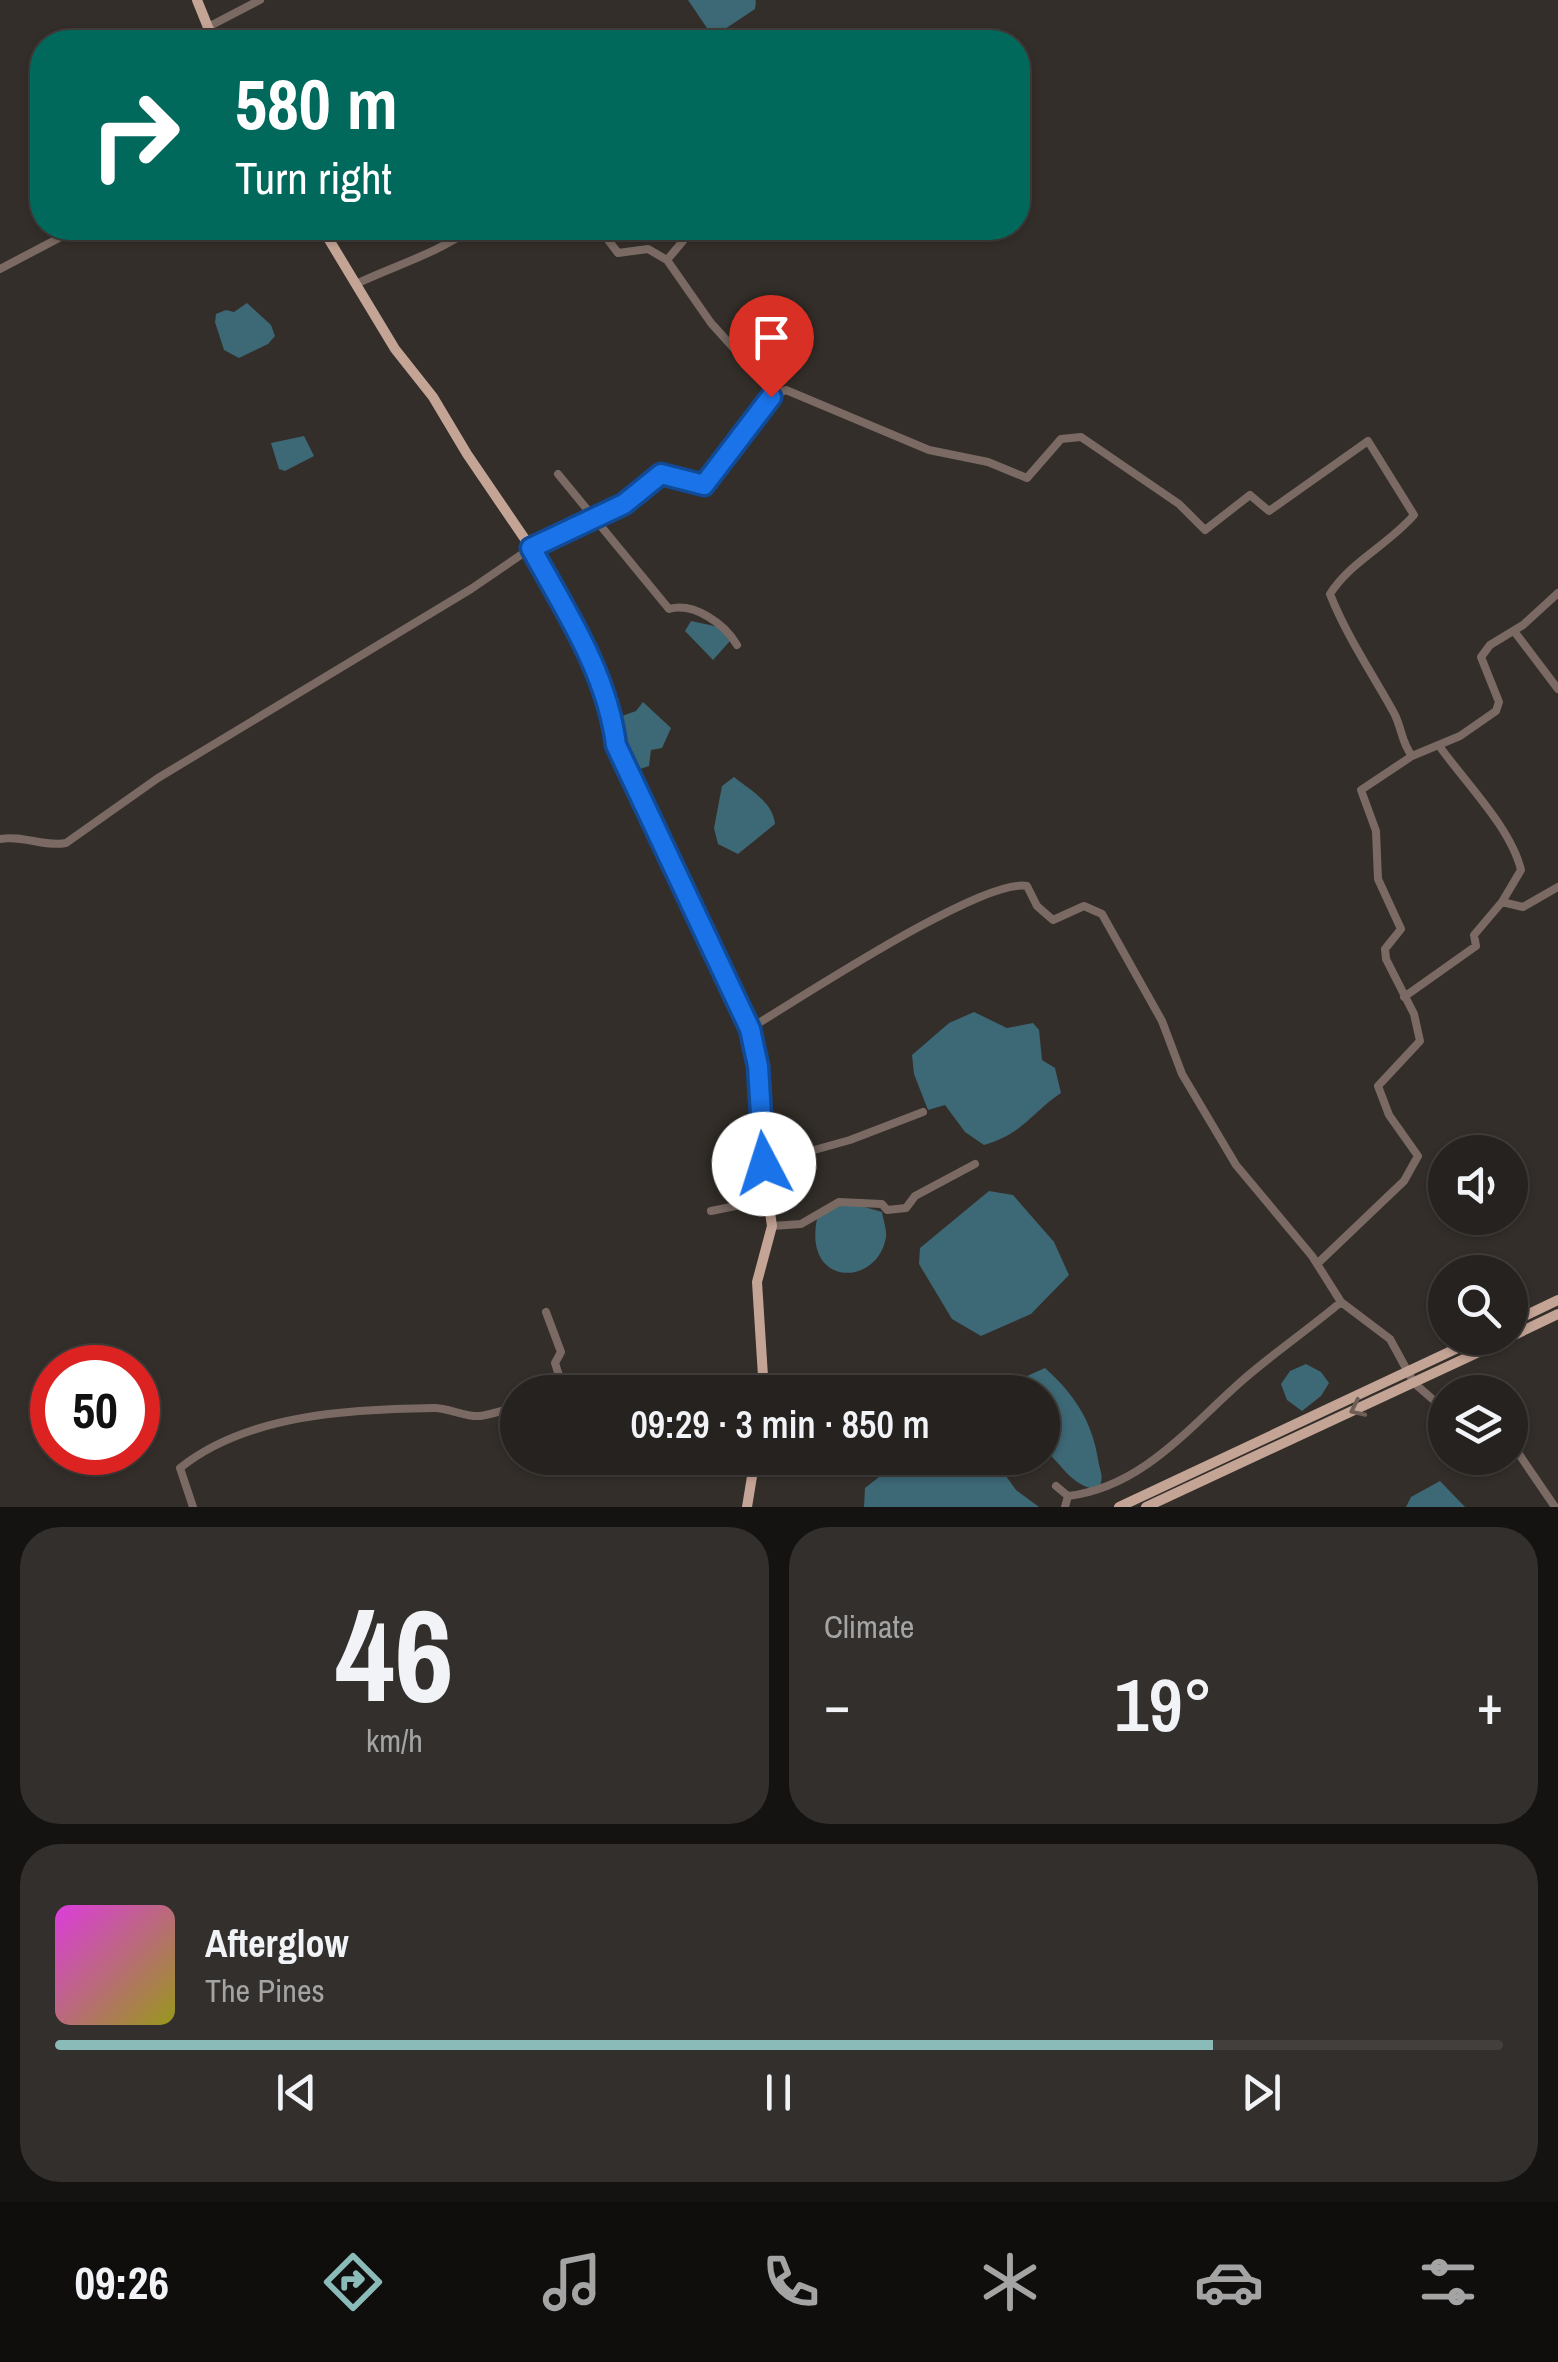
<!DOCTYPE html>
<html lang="en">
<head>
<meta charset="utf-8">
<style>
  body { margin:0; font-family:"Archivo Narrow",sans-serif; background:#322f2c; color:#f1f3f6; height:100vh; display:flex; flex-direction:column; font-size:38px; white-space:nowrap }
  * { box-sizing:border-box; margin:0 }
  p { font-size:32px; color:#a4a4a4 }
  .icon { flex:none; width:55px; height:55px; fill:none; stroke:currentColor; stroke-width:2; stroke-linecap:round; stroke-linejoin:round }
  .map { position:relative; height:1507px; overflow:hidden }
  .panel { display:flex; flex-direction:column; gap:20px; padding:20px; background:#151311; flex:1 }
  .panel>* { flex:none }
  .banner { position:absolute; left:30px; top:30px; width:1000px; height:210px; border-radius:40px; box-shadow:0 2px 8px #0004,0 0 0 2px #423f3d; background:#00695c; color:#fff; overflow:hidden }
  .controls { position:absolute; left:1428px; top:1135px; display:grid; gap:20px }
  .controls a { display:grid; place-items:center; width:100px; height:100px; border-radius:50%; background:#26221f; box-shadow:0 2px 8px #0004,0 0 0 2px #423f3d; font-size:50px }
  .speed { position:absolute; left:30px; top:1345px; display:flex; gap:20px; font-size:50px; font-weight:700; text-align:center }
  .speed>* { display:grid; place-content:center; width:130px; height:130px; border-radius:50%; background:#26221f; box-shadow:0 2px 8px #0004,0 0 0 2px #423f3d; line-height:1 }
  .speed .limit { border:15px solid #d22; background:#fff; color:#111 }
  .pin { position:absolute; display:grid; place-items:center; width:85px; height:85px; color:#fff; margin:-102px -42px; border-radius:50% 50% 50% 0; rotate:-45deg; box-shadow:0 0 10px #0007 }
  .pin .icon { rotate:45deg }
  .me { position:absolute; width:110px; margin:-55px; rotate:355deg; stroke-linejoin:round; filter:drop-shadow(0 0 8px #0008) }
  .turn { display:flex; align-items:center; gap:35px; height:210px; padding:0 40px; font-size:45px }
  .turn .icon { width:130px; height:130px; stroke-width:2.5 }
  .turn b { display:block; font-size:70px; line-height:85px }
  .big { font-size:75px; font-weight:600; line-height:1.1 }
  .panel .widget { flex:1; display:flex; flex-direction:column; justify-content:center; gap:15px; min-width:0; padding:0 35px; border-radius:40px; background:#322f2c }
  .panel .dial { align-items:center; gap:0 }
  .dial b { font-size:130px; line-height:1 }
  .song { display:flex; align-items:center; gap:30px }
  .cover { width:120px; height:120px; border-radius:15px; background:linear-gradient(135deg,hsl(300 70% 55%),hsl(60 70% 35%)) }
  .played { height:10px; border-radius:5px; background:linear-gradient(90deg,#8bbbb9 80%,#423f3d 80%) }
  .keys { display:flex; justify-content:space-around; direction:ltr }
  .heat { display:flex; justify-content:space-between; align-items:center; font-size:55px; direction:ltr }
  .panel .tiles { flex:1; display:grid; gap:20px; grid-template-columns:1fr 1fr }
  .widget:last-child { grid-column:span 2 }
  .trip { position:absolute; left:500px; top:1375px; width:560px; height:100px; border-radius:50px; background:#26221f; box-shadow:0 2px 8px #0004,0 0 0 2px #423f3d; font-weight:600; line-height:100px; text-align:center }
  .dock { display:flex; height:160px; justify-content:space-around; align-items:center; background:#0f0e0c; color:#a4a4a4 }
  .dock .icon { width:70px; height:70px }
  .dock .active { color:#8bbbb9 }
  .dock b { font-size:45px; color:#f1f3f6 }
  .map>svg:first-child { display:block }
  .water { fill:#3d6875 }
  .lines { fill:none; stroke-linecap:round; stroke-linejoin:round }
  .minor { stroke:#7a6a63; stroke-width:8 }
  .major { stroke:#c4a495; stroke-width:10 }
  .oneway { stroke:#6f5e55 }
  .route-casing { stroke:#114b97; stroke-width:25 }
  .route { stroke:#1a73e8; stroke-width:18 }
</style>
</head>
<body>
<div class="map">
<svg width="1558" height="1507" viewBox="0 0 1558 1507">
  <rect width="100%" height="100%" fill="#332e29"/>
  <path class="water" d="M688 0H755L756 1 755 9 713 37Z
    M247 303 271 325 275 336 268 344 239 358 224 350 215 322 216 314 226 310 234 312Z
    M304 436 314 456 285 471 279 469 271 443Z
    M691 621 719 627 730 641 713 660 685 631Z
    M643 702 671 728 662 748 651 750 649 766 637 770 620 724 622 716 636 711Z
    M734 777C750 790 773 802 775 824L738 854 718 844 714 828 722 786Z
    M974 1012 1007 1028 1033 1023 1039 1030 1042 1060 1055 1068 1061 1093C1030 1114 1024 1133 984 1145L965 1132 945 1105 928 1110 914 1074 912 1055 949 1023Z
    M989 1191 1013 1195 1054 1242 1069 1275 1031 1314 981 1336 952 1319 919 1264 920 1248Z
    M854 1204 882 1212C883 1219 887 1230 886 1237 878 1287 803 1288 817 1219L833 1207Z
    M1306 1364 1321 1372 1329 1383 1321 1396 1302 1411 1287 1400 1281 1384 1290 1371Z
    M1045 1368C1074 1394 1092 1421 1098 1459 1100 1473 1105 1476 1098 1490 1069 1485 1064 1465 1043 1449L1042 1392H1006L1014 1382Z
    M894 1458H993L1016 1490 1039 1507H864L865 1488 884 1473Z
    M1440 1481 1465 1507H1406L1411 1497Z"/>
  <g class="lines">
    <path class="minor" d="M208 27 260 0
      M599 228 618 253 648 249 667 260
      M687 228 683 241 667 260 711 323 776 395
      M0 269 78 228
      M356 284C396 265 436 254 472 228
      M558 474 669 609C694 602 725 624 737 645
      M1514 631 1558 689
      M0 839C23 835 44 847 66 843L158 778 471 589 531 548 639 495 661 475 704 485 771 397 786 390 929 450 988 462 1027 478 1061 439 1081 437 1179 504 1205 530 1250 495 1269 511 1368 441 1414 515C1388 545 1350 562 1330 594 1347 637 1372 673 1394 713 1402 728 1401 742 1412 756
      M1502 902 1523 907 1558 887
      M1404 997 1476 946 1474 935 1502 902 1521 870C1511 828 1465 782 1440 747
      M749 1029C796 1001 983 877 1027 886L1037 906 1053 920 1084 906 1102 914 1162 1021 1182 1074 1236 1165 1312 1256 1341 1302 1390 1339 1414 1383 1445 1410
      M764 1164 850 1140 923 1112
      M711 1211 770 1199
      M772 1226 801 1224 839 1202 882 1204 887 1210 906 1208 915 1196 975 1164
      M1317 1264 1404 1181 1418 1156 1389 1115 1378 1086 1420 1041 1414 1014 1386 959 1385 949 1401 929 1378 879 1376 831 1361 790 1412 756 1460 736 1496 711 1499 702 1481 657 1490 645 1523 625 1558 593
      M546 1312 561 1352 555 1363 563 1388 570 1392
      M1510 1441 1555 1507
      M1056 1486 1068 1496
      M193 1507 180 1468C247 1414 351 1409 434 1408 449 1408 465 1417 480 1416 492 1415 506 1409 518 1406
      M1065 1507 1068 1496C1143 1487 1190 1426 1244 1379 1275 1352 1309 1329 1341 1302"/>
    <path class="major" d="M197 0 214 42
      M322 228 395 349 433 397 467 454 531 548 578 632 612 715 616 745 749 1029 758 1066 759 1138 772 1226 757 1282 764 1392
      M1510 1323 1558 1300
      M1510 1337 1558 1314
      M747 1507 755 1458
      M1119 1507 1479 1338
      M1146 1507 1509 1338"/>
  </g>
  <defs><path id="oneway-chevron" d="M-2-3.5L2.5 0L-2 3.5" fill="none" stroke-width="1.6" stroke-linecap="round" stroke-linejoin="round" transform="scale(2.5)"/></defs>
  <use class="oneway" href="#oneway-chevron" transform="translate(1357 1409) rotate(155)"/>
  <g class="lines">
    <defs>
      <path id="route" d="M764 1164 758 1066 750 1029 616 745C607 673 565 610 531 548L624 504 661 474 704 485 771 397"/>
    </defs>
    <use href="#route" class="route-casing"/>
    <use href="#route" class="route"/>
  </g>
</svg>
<div class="controls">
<a><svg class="icon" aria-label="sound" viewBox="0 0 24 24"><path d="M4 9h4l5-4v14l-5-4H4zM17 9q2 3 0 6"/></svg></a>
<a><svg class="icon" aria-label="search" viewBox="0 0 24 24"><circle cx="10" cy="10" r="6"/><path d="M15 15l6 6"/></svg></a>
<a><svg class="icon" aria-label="layers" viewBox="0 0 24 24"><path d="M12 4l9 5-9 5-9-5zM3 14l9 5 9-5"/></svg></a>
</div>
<div class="speed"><div class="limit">50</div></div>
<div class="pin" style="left:771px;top:397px;background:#d93025"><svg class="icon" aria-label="arrive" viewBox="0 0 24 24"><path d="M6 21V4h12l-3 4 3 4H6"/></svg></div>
<svg class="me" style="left:764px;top:1164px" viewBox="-20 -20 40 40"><circle r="19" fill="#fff"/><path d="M0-13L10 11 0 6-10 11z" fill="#1a73e8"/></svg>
<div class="trip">09:29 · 3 min · 850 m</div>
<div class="banner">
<div class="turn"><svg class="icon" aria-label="right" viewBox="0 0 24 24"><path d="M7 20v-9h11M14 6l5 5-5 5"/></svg><div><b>580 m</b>Turn right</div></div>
</div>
</div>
<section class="panel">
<div class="tiles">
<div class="widget dial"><b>46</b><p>km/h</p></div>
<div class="widget"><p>Climate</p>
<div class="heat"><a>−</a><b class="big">19°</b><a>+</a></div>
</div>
<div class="widget">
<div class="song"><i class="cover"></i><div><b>Afterglow</b><p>The Pines</p></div></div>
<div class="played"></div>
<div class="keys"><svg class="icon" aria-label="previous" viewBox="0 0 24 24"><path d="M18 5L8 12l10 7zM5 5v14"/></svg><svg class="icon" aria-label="pause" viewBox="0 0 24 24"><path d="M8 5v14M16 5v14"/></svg><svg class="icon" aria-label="next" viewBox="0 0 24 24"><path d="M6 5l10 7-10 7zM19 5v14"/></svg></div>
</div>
</div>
</section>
<nav class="dock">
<b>09:26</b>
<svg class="icon active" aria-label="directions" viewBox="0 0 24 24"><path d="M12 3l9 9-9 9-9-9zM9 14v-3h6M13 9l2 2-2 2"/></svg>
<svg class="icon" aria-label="music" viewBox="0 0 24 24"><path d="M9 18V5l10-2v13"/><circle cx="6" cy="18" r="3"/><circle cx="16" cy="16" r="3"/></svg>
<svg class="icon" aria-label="phone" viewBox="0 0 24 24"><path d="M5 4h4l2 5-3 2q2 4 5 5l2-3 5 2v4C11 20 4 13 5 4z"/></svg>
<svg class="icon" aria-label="climate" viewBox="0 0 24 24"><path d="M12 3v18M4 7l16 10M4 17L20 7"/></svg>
<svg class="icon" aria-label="car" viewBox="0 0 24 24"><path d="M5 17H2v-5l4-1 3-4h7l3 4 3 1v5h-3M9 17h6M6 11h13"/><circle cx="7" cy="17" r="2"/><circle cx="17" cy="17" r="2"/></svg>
<svg class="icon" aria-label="filters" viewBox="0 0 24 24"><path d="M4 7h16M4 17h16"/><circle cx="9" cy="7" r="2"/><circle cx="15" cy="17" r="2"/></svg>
</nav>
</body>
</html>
